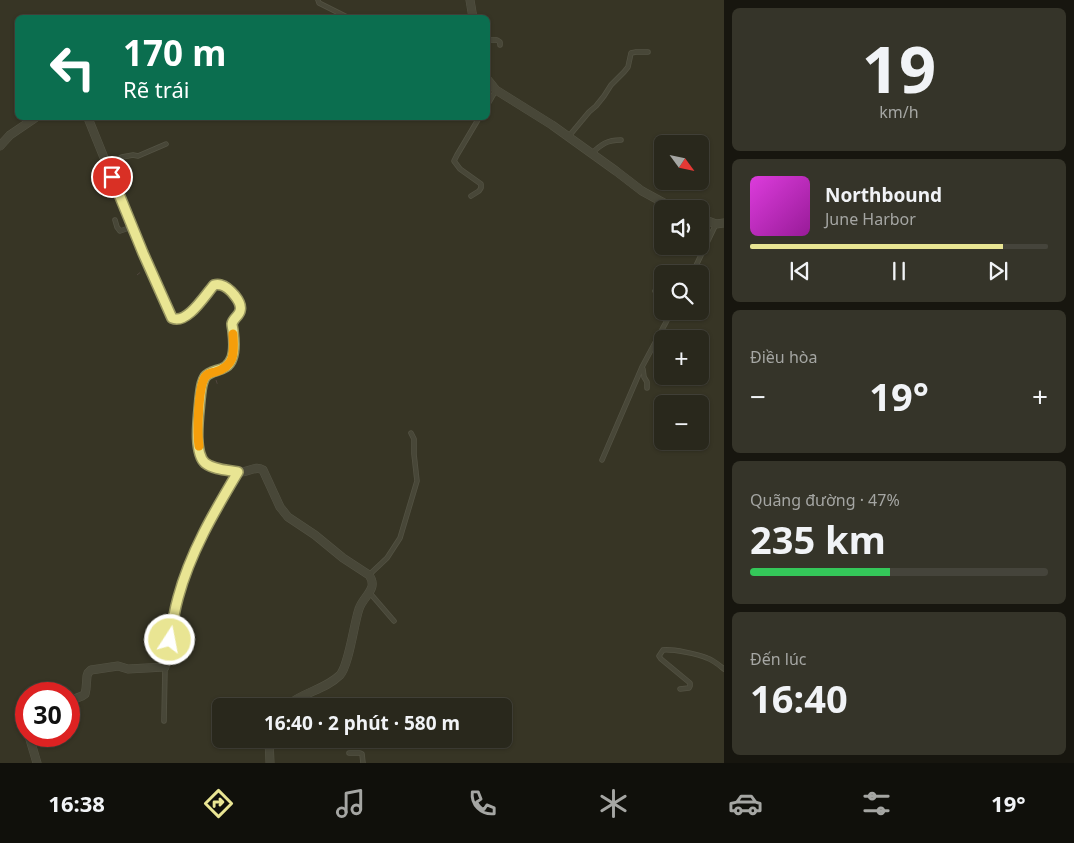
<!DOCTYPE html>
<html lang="vi">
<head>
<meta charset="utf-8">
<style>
  body { margin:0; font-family:"Noto Sans",sans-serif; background:#353429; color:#f1f3f6; height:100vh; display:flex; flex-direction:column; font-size:19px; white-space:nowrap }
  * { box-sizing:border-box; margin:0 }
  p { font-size:16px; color:#a5a6a3 }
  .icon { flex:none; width:28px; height:28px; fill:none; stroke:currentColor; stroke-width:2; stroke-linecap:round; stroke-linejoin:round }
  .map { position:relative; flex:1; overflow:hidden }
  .side { display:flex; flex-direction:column; gap:8px; padding:8px; background:#17160f; width:350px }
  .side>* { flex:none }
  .top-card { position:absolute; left:15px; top:15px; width:475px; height:105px; border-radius:8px; box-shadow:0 1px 4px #0004,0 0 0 1px #45443b; background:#0b6e4f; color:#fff; overflow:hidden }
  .needle { width:32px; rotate:123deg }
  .tools { position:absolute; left:654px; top:135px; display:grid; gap:10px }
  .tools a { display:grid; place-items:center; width:55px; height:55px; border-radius:8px; background:#29281c; box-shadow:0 1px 4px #0004,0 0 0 1px #45443b; font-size:25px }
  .speed { position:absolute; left:15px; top:682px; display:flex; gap:10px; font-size:25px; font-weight:700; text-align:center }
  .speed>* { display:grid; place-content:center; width:65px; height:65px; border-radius:50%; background:#29281c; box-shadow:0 1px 4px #0004,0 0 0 1px #45443b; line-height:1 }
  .speed .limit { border:8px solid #d22; background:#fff; color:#111 }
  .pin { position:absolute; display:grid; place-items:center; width:42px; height:42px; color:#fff; margin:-21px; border:2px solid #fff; border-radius:50%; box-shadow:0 1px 5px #0007 }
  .me { position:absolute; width:55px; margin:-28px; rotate:11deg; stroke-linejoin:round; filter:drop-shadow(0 0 4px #0008) }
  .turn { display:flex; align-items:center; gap:18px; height:105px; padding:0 25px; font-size:22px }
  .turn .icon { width:65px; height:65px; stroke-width:2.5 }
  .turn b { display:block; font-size:35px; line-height:42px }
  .big { font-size:38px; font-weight:700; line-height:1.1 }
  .side .tile { flex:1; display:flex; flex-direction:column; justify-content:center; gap:8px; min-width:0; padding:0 18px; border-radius:8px; background:#353429 }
  .side .dial { align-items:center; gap:0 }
  .dial b { font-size:65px; line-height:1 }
  .song { display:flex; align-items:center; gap:15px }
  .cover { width:60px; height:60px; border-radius:8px; background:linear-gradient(135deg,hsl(300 70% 55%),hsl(300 70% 35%)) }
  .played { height:5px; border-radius:2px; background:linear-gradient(90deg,#e9e593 85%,#45443b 85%) }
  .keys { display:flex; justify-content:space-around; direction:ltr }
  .heat { display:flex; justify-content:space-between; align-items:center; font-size:28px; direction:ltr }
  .charge { height:8px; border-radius:4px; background:linear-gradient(90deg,#34c759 47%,#45443b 0) }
  .trip { position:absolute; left:212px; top:698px; width:300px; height:50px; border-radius:8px; background:#29281c; box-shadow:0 1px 4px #0004,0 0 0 1px #45443b; font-weight:700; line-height:50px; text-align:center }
  .tabs { display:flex; height:80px; justify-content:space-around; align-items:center; background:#10100b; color:#a5a6a3 }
  .tabs .icon { width:35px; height:35px }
  .tabs .on { color:#e9e593 }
  .tabs b { font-size:22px; color:#f1f3f6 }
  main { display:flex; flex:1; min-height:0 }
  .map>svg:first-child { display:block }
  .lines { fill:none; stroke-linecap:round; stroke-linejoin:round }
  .lane-casing { stroke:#545344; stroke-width:5.5 }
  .street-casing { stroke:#545344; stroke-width:9 }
  .path { stroke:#51463f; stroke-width:1; stroke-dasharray:4 4; stroke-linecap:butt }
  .lane { stroke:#484738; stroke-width:4 }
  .street { stroke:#484738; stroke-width:8 }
  .route-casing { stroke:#979560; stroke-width:12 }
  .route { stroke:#e9e593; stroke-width:9 }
  .slow { stroke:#f59e0b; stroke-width:9 }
</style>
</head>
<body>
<main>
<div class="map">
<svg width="724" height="763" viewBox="0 0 724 763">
  <rect width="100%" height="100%" fill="#373525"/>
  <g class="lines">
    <defs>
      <path id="lane" d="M318 0 319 3 349 18
        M488 40H497L500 42V45
        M488 104 496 90
        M569 136 589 112 596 106 604 96 611 85 624 72 628 67 631 53 636 52H648
        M592 153C602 144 607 140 621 140
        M108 165 122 157 133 155 138 156 166 144
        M471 196 479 191 481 188V184L460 169 454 161 457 155 479 118
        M115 220 117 227 120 231 132 227
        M692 274 716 224
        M655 291 658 296 662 299
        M643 369 644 377 647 382V388
        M602 460 642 367 672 311
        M369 575 387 558 400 538 417 481 414 454V439L411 433
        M369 592 394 621
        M680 689 689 688 690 686V683L661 659 659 656 663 650C673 649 698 654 707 658 713 660 719 665 724 669
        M164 721 165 667
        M349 753H360L362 754 363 763"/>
      <path id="street" d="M470 0 473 18
        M488 80 496 90 552 125 616 171 642 191 675 209
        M88 118 132 227 172 318 177 320C194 314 202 298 214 285 217 284 218 284 221 285 229 288 243 302 240 311 239 316 233 319 232 324 232 326 233 329 233 331 234 339 235 350 232 358 227 373 212 368 205 377 198 387 195 449 202 460 208 468 232 473 241 472 249 472 256 465 263 470L280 507 288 517 315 535 343 558 369 575C379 589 363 596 359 609 354 623 349 665 340 675 325 690 302 692 287 706
        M0 146 10 135 35 118
        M700 218 716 224 724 223
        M69 701 82 696 85 694 86 689 87 676 88 673 91 670 118 666 128 669 165 667 178 598 191 562 211 516 238 472
        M26 714 25 719 26 725
        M29 736 37 763
        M269 739 270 763"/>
    </defs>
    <use href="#lane" class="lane-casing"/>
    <use href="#street" class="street-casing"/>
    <path class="path" d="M701 269 703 271V275
      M137 275 142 271
      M216 380 218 386"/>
    <use href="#lane" class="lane"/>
    <use href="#street" class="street"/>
  </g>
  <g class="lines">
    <defs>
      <path id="route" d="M112 177 143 253 172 318C187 325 205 295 214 285 217 284 218 284 221 285 229 287 243 302 240 311 239 316 233 318 232 324 232 326 233 329 233 331 234 339 235 350 232 358 227 373 212 368 205 377 201 383 201 392 200 399 199 414 193 452 205 463 214 470 227 470 238 472 214 512 190 553 178 598 174 612 172 626 170 640"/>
    </defs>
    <use href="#route" class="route-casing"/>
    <use href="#route" class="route"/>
    <path class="slow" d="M199 446C197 433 198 388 205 377 208 373 211 373 215 372 236 366 234 352 233 334"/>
  </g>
</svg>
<div class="tools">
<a><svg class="needle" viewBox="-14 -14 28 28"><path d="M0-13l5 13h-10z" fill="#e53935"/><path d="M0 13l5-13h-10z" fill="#a5a6a3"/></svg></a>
<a><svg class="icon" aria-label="sound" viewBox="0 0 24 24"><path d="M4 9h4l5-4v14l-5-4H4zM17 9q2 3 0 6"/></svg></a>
<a><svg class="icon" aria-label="search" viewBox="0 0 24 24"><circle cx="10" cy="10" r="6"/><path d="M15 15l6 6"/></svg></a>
<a>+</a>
<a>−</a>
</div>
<div class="speed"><div class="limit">30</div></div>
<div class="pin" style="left:112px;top:177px;background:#d93025"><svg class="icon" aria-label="arrive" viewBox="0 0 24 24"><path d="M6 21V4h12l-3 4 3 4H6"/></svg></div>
<svg class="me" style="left:170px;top:640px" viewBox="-20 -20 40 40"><circle r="17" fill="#e9e593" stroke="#fff" stroke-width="3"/><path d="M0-11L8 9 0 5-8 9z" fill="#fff"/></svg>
<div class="trip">16:40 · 2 phút · 580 m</div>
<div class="top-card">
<div class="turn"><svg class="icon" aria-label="left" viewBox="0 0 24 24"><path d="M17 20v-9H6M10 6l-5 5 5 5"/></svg><div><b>170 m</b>Rẽ trái</div></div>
</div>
</div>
<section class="side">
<div class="tile dial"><b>19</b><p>km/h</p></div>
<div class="tile">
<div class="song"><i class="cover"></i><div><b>Northbound</b><p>June Harbor</p></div></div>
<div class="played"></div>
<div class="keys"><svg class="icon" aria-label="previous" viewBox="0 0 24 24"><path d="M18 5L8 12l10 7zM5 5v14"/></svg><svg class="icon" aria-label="pause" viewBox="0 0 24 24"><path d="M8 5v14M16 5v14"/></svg><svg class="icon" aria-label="next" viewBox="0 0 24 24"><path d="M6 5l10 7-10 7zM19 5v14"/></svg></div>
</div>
<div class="tile"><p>Điều hòa</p>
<div class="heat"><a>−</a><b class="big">19°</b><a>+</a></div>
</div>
<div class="tile"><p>Quãng đường · 47%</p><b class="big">235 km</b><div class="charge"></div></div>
<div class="tile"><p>Đến lúc</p><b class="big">16:40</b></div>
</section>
</main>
<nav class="tabs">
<b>16:38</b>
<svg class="icon on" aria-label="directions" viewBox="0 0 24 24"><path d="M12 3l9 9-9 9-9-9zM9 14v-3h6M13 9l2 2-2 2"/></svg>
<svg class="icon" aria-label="music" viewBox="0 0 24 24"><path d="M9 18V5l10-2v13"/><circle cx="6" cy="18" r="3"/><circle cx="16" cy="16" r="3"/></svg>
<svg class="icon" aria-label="phone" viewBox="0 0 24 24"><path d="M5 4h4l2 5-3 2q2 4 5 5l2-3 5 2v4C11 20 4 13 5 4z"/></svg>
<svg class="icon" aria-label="climate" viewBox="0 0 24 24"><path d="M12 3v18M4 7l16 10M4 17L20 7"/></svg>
<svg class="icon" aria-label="car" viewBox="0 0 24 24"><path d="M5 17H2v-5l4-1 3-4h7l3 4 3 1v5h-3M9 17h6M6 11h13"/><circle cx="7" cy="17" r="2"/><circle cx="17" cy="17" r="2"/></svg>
<svg class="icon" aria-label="filters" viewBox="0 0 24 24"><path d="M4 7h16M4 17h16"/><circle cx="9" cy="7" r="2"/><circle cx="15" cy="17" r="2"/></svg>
<b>19°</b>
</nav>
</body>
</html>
